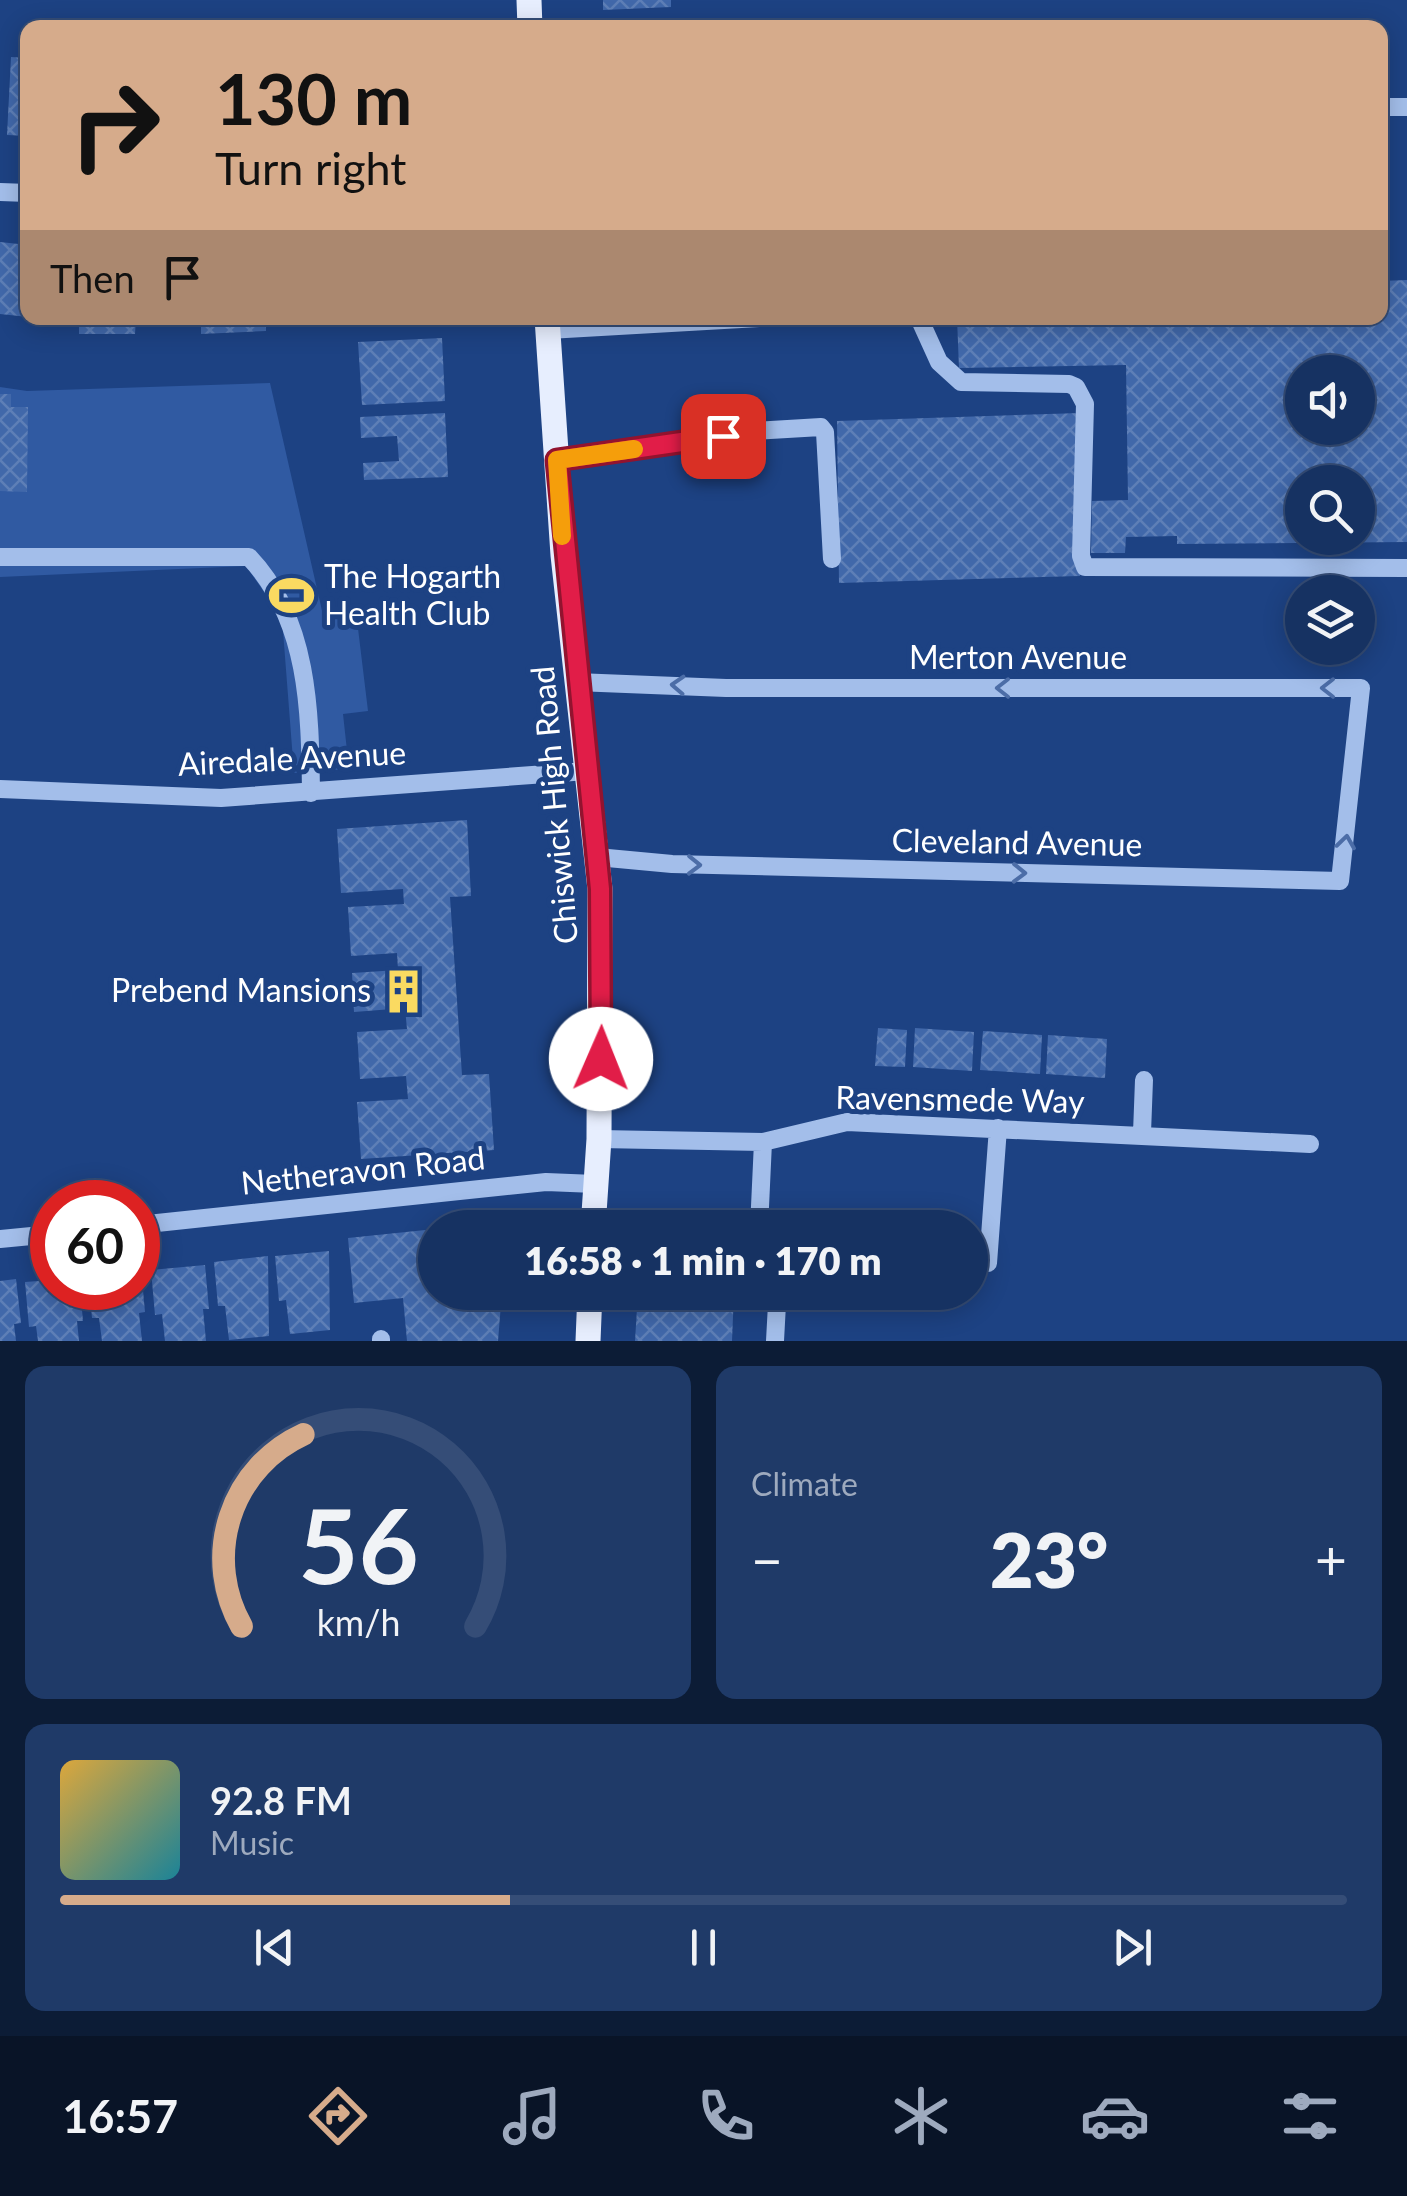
<!DOCTYPE html>
<html lang="en">
<head>
<meta charset="utf-8">
<style>
  body { margin:0; font-family:Lato,sans-serif; background:#1f3a68; color:#f1f3f6; height:100vh; display:flex; flex-direction:column; font-size:38px; white-space:nowrap }
  * { box-sizing:border-box; margin:0 }
  p { font-size:32px; color:#9eaabe }
  .icon { flex:none; width:55px; height:55px; fill:none; stroke:currentColor; stroke-width:2; stroke-linecap:round; stroke-linejoin:round }
  .map { position:relative; height:1341px; overflow:hidden }
  .side { display:flex; flex-direction:column; gap:25px; padding:25px; background:#0c1c36; flex:1 }
  .side>* { flex:none }
  .guide { position:absolute; left:20px; top:20px; width:1368px; height:305px; border-radius:20px; box-shadow:0 5px 25px #0003,0 0 0 2px #354d77; background:#d6ab8b; color:#111; overflow:hidden }
  .buttons { position:absolute; left:1285px; top:355px; display:grid; gap:20px }
  .buttons a { display:grid; place-items:center; width:90px; height:90px; border-radius:50%; background:#163262; box-shadow:0 5px 25px #0003,0 0 0 2px #354d77; font-size:50px }
  .speed { position:absolute; left:30px; top:1180px; display:flex; gap:20px; font-size:50px; font-weight:700; text-align:center }
  .speed>* { display:grid; place-content:center; width:130px; height:130px; border-radius:50%; background:#163262; box-shadow:0 5px 25px #0003,0 0 0 2px #354d77; line-height:1 }
  .speed .limit { border:15px solid #d22; background:#fff; color:#111 }
  .pin { position:absolute; display:grid; place-items:center; width:85px; height:85px; color:#fff; margin:-42px; border-radius:20px; box-shadow:0 5px 15px #0006 }
  .me { position:absolute; width:110px; margin:-55px; rotate:1deg; stroke-linejoin:round; filter:drop-shadow(0 0 8px #0008) }
  .turn { display:flex; align-items:center; gap:35px; height:210px; padding:0 30px; font-size:45px }
  .turn .icon { width:130px; height:130px; stroke-width:2.5 }
  .turn b { display:block; font-size:70px; line-height:85px }
  .then { display:flex; align-items:center; height:95px; padding:0 30px; background:#0003; gap:20px; font-size:38px }
  .big { font-size:75px; font-weight:800; line-height:1.1 }
  .side .tile { flex:1; display:flex; flex-direction:column; justify-content:center; gap:15px; min-width:0; padding:0 35px; border-radius:20px; background:#1f3a68 }
  .side .dial { align-items:center; gap:0 }
  .dial svg { height:260px; overflow:visible; fill:none; stroke:#354d77; stroke-width:7; stroke-linecap:round; text-anchor:middle }
  .dial text { fill:#f1f3f6; stroke:none }
  .song { display:flex; align-items:center; gap:30px }
  .cover { width:120px; height:120px; border-radius:15px; background:linear-gradient(135deg,hsl(40 70% 55%),hsl(190 70% 35%)) }
  .played { height:10px; border-radius:5px; background:linear-gradient(90deg,#d6ab8b 35%,#354d77 35%) }
  .keys { display:flex; justify-content:space-around; direction:ltr }
  .heat { display:flex; justify-content:space-between; align-items:center; font-size:55px; direction:ltr }
  .side .tiles { flex:1; display:grid; gap:25px; grid-template-columns:1fr 1fr }
  .tile:last-child { grid-column:span 2 }
  .trip { position:absolute; left:418px; top:1210px; width:570px; height:100px; border-radius:50px; background:#163262; box-shadow:0 5px 25px #0003,0 0 0 2px #354d77; font-weight:800; line-height:100px; text-align:center }
  .menu { display:flex; height:160px; justify-content:space-around; align-items:center; background:#091427; color:#9eaabe }
  .menu .icon { width:70px; height:70px }
  .menu .active { color:#d6ab8b }
  .menu b { font-size:45px; color:#f1f3f6 }
  .map>svg:first-child { display:block }
  .garden { fill:#305aa2 }
  .building { fill:url(#building-cross-hatch); fill-rule:evenodd }
  .lines { fill:none; stroke-linecap:round; stroke-linejoin:round }
  .minor { stroke:#a3beea; stroke-width:18 }
  .major { stroke:#e7eefe; stroke-width:25 }
  .oneway { stroke:#4c6da7 }
  .route-casing { stroke:#92132f; stroke-width:25 }
  .route { stroke:#e11d48; stroke-width:18 }
  .slow { stroke:#f59e0b; stroke-width:18 }
  .labels { text-anchor:middle; stroke-width:10; stroke-linejoin:round; paint-order:stroke }
  .poi-label { font-size:32px; fill:#fff; stroke:#1d4283; text-anchor:start }
  .street-label { font-size:32px; fill:#fff; stroke:#1d4283 }
</style>
</head>
<body>
<div class="map">
<svg width="1407" height="1341" viewBox="0 0 1407 1341">
  <defs>
    <pattern id="building-cross-hatch" width="8" height="8" patternUnits="userSpaceOnUse" patternTransform="scale(2.5)"><rect width="8" height="8" fill="#4168aa"/><path d="M0 0l8 8M0 8l8-8" fill="none" stroke="#5e7fb7"/></pattern>
  </defs>
  <rect width="100%" height="100%" fill="#1d4283"/>
  <path class="garden" d="M270 383 323 615 356 612 368 711 343 714 349 769 294 773 282 618 246 566 0 577V387L27 391Z"/>
  <path class="building" d="M603 0H671V7L603 10Z
    M11 57 28 58V136L7 135Z
    M0 242 28 245V317L0 314Z
    M1407 280V542L1177 544V536L1126 537 1125 553H1091L1092 501 1128 500 1126 365 959 368 957 318H1380V281ZM1302 372H1358V428H1302ZM1302 482H1358V538H1302Z
    M79 318H136L135 334H79Z
    M148 318H195V325L148 327Z
    M201 318H266V331L201 334Z
    M357 318H441V323L358 327Z
    M442 338 445 401 362 405 358 342Z
    M0 394H11V407H28L27 492 0 491Z
    M445 413 448 477 364 480 363 463 399 461 397 436 361 438 360 417Z
    M1080 413V576L839 583 837 421Z
    M467 820 471 896 450 897 462 1075 489 1074 494 1150 361 1159 357 1102 408 1099 406 1076 360 1079 357 1032 407 1029 405 1008 354 1012 352 973 398 970 397 953 351 956 348 907 404 904 403 889 341 893 337 829Z
    M878 1028 907 1030 905 1067 875 1066Z
    M915 1028 974 1032 972 1071 913 1067Z
    M983 1031 1042 1035 1040 1074 980 1070Z
    M1048 1035 1107 1039 1105 1078 1046 1074Z
    M435 1229V1292H502L498 1341H407L403 1298 354 1303 348 1238Z
    M329 1251 330 1330 290 1334 286 1300 279 1301 275 1256Z
    M268 1256 269 1336 229 1340 225 1306H218L214 1262Z
    M205 1265 209 1309H203L206 1341H165L162 1314 155 1315 151 1270Z
    M141 1268 145 1312 139 1313 142 1341H102L99 1318H92L89 1288H138V1269Z
    M16 1279 21 1323 14 1324 16 1341H0V1281Z
    M52 1280V1288H80L83 1321H77L79 1341H38L36 1326 29 1327 25 1282Z
    M638 1292H734L732 1341H635Z"/>
  <g class="lines">
    <path class="minor" d="M1380 107H1407
      M0 192 28 193
      M919 318 939 362 961 382 1069 384 1076 387 1085 404 1081 556 1085 567 1407 568
      M548 330 759 318
      M557 460 754 431 821 427 825 432 832 559
      M0 557H249C309 620 310 711 311 793
      M576 682 726 688H1361L1340 881 672 864 597 857
      M0 789 221 798 587 771
      M1142 1133 1144 1080
      M599 1139 763 1142 847 1122 1310 1144
      M138 1225 546 1182 595 1184
      M759 1228 763 1142
      M0 1239 52 1234
      M988 1263 998 1128
      M381 1339V1341
      M775 1341 777 1304"/>
    <path class="major" d="M529 0 530 28
      M547 318 563 555 600 889 599 1139 593 1228
      M588 1341 590 1292"/>
  </g>
  <defs><path id="oneway-chevron" d="M-2-3.5L2.5 0L-2 3.5" fill="none" stroke-width="1.6" stroke-linecap="round" stroke-linejoin="round" transform="scale(2.5)"/></defs>
  <g class="oneway">
    <use href="#oneway-chevron" transform="translate(678 685) rotate(-177)"/>
    <use href="#oneway-chevron" transform="translate(1003 688) rotate(180)"/>
    <use href="#oneway-chevron" transform="translate(1328 688) rotate(180)"/>
    <use href="#oneway-chevron" transform="translate(1346 842) rotate(-82)"/>
    <use href="#oneway-chevron" transform="translate(694 865) rotate(1)"/>
    <use href="#oneway-chevron" transform="translate(1019 873) rotate(1)"/>
  </g>
  <g class="lines">
    <defs>
      <path id="route" d="M601 1059 600 889 557 460 723 436"/>
    </defs>
    <use href="#route" class="route-casing"/>
    <use href="#route" class="route"/>
    <path class="slow" d="M562 536 557 460 634 449"/>
  </g>
  <defs>
    <symbol id="stadium-bare" viewBox="-9 -9 18 18"><path d="M0-5a6.5 5 0 1 0 0 10a6.5 5 0 1 0 0-10ZM-3.5-1.8h7v3.6h-7Z" fill="#fada61" stroke="#1d4283" stroke-width="2.5" paint-order="stroke"/></symbol>
    <symbol id="building-bare" viewBox="-9 -9 18 18"><path d="M-4-6H4V6H1V3H-1V6H-4ZM-2.5-4.3h1.7v1.8h-1.7ZM.8-4.3h1.7v1.8H.8ZM-2.5-1h1.7V.8h-1.7ZM.8-1h1.7V.8H.8Z" fill="#fada61" stroke="#1d4283" stroke-width="2.5" paint-order="stroke"/></symbol>
  </defs>
  <g fill-rule="evenodd">
    <use href="#stadium-bare" x="260" y="564" width="63" height="63"/>
    <use href="#building-bare" x="372" y="960" width="63" height="63"/>
  </g>
  <g class="labels">
    <g class="poi-label">
      <text x="324" y="588">The Hogarth<tspan x="324" dy="37">Health Club</tspan></text>
      <text x="371" y="1002" text-anchor="end">Prebend Mansions</text>
    </g>
    <g class="street-label">
      <text x="1018" y="669">Merton Avenue</text>
      <text transform="translate(292 759) rotate(-3)" y="11">Airedale Avenue</text>
      <text transform="translate(555 805) rotate(-95)" y="11">Chiswick High Road</text>
      <text transform="translate(1017 843) rotate(1)" y="11">Cleveland Avenue</text>
      <text transform="translate(960 1100) rotate(1)" y="11">Ravensmede Way</text>
      <text transform="translate(363 1171) rotate(-6)" y="11">Netheravon Road</text>
    </g>
  </g>
</svg>
<div class="buttons">
<a><svg class="icon" aria-label="sound" viewBox="0 0 24 24"><path d="M4 9h4l5-4v14l-5-4H4zM17 9q2 3 0 6"/></svg></a>
<a><svg class="icon" aria-label="search" viewBox="0 0 24 24"><circle cx="10" cy="10" r="6"/><path d="M15 15l6 6"/></svg></a>
<a><svg class="icon" aria-label="layers" viewBox="0 0 24 24"><path d="M12 4l9 5-9 5-9-5zM3 14l9 5 9-5"/></svg></a>
</div>
<div class="speed"><div class="limit">60</div></div>
<div class="pin" style="left:723px;top:436px;background:#d93025"><svg class="icon" aria-label="arrive" viewBox="0 0 24 24"><path d="M6 21V4h12l-3 4 3 4H6"/></svg></div>
<svg class="me" style="left:601px;top:1059px" viewBox="-20 -20 40 40"><circle r="19" fill="#fff"/><path d="M0-13L10 11 0 6-10 11z" fill="#e11d48"/></svg>
<div class="trip">16:58 · 1 min · 170 m</div>
<div class="guide">
<div class="turn"><svg class="icon" aria-label="right" viewBox="0 0 24 24"><path d="M7 20v-9h11M14 6l5 5-5 5"/></svg><div><b>130 m</b>Turn right</div></div>
<div class="then">Then<svg class="icon" aria-label="arrive" viewBox="0 0 24 24"><path d="M6 21V4h12l-3 4 3 4H6"/></svg></div>
</div>
</div>
<section class="side">
<div class="tiles">
<div class="tile dial"><svg viewBox="0 0 100 80">
<path d="M14 69A42 42 0 1 1 86 69"/>
<path d="M14 69A42 42 0 0 1 33 10" stroke="#d6ab8b"/>
<text x="50" y="56" font-size="32" font-weight="700">56</text>
<text x="50" y="72" font-size="11">km/h</text>
</svg></div>
<div class="tile"><p>Climate</p>
<div class="heat"><a>−</a><b class="big">23°</b><a>+</a></div>
</div>
<div class="tile">
<div class="song"><i class="cover"></i><div><b>92.8 FM</b><p>Music</p></div></div>
<div class="played"></div>
<div class="keys"><svg class="icon" aria-label="previous" viewBox="0 0 24 24"><path d="M18 5L8 12l10 7zM5 5v14"/></svg><svg class="icon" aria-label="pause" viewBox="0 0 24 24"><path d="M8 5v14M16 5v14"/></svg><svg class="icon" aria-label="next" viewBox="0 0 24 24"><path d="M6 5l10 7-10 7zM19 5v14"/></svg></div>
</div>
</div>
</section>
<nav class="menu">
<b>16:57</b>
<svg class="icon active" aria-label="directions" viewBox="0 0 24 24"><path d="M12 3l9 9-9 9-9-9zM9 14v-3h6M13 9l2 2-2 2"/></svg>
<svg class="icon" aria-label="music" viewBox="0 0 24 24"><path d="M9 18V5l10-2v13"/><circle cx="6" cy="18" r="3"/><circle cx="16" cy="16" r="3"/></svg>
<svg class="icon" aria-label="phone" viewBox="0 0 24 24"><path d="M5 4h4l2 5-3 2q2 4 5 5l2-3 5 2v4C11 20 4 13 5 4z"/></svg>
<svg class="icon" aria-label="climate" viewBox="0 0 24 24"><path d="M12 3v18M4 7l16 10M4 17L20 7"/></svg>
<svg class="icon" aria-label="car" viewBox="0 0 24 24"><path d="M5 17H2v-5l4-1 3-4h7l3 4 3 1v5h-3M9 17h6M6 11h13"/><circle cx="7" cy="17" r="2"/><circle cx="17" cy="17" r="2"/></svg>
<svg class="icon" aria-label="filters" viewBox="0 0 24 24"><path d="M4 7h16M4 17h16"/><circle cx="9" cy="7" r="2"/><circle cx="15" cy="17" r="2"/></svg>
</nav>
</body>
</html>
